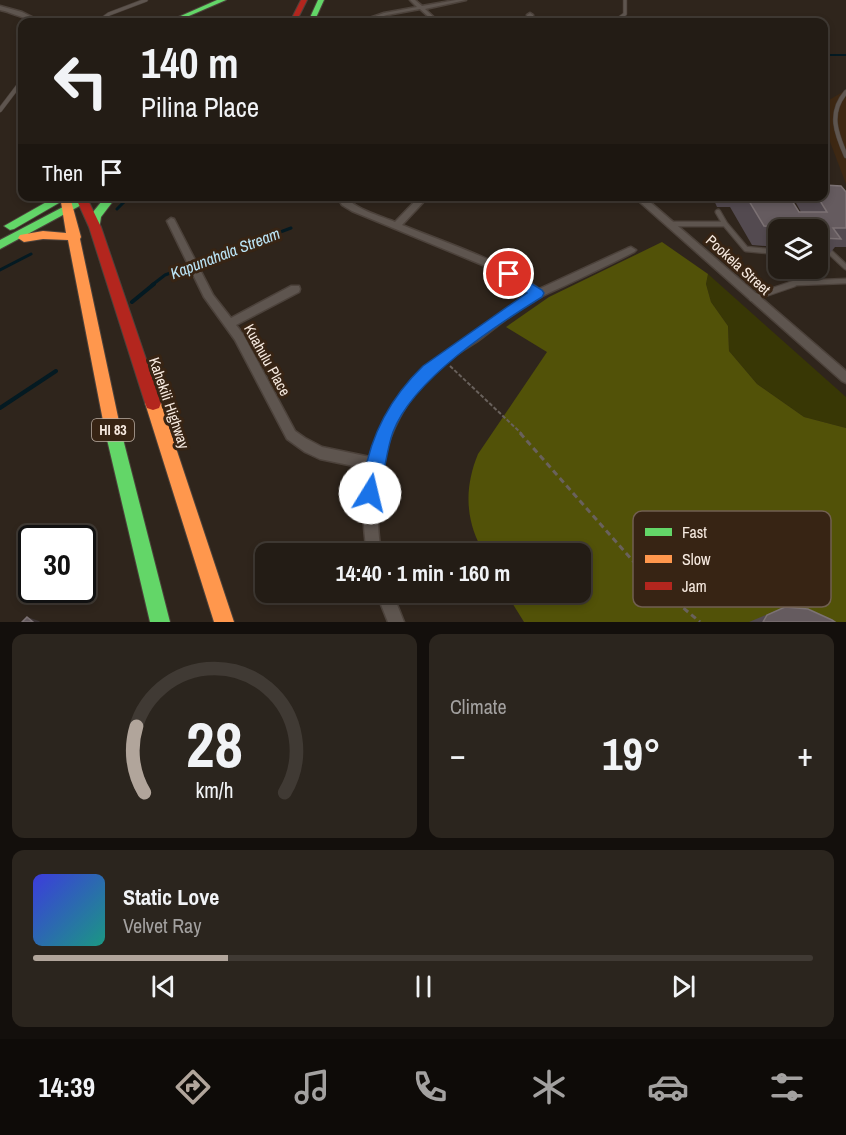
<!DOCTYPE html>
<html lang="en">
<head>
<meta charset="utf-8">
<style>
  body { margin:0; font-family:"Archivo Narrow",sans-serif; background:#2b251e; color:#f1f3f6; height:100vh; display:flex; flex-direction:column; font-size:22px; white-space:nowrap }
  * { box-sizing:border-box; margin:0 }
  p { font-size:20px; color:#a3a1a0 }
  .icon { flex:none; width:33px; height:33px; fill:none; stroke:currentColor; stroke-width:2; stroke-linecap:round; stroke-linejoin:round }
  .map { position:relative; height:622px; overflow:hidden }
  .panel { display:flex; flex-direction:column; gap:12px; padding:12px; background:#130f0c; flex:1 }
  .panel>* { flex:none }
  .guide { position:absolute; left:18px; top:18px; width:810px; height:183px; border-radius:12px; box-shadow:0 3px 9px #0003,0 0 0 2px #403a34; background:#231c15; color:#f1f3f6; overflow:hidden }
  .tools { position:absolute; left:768px; top:219px; display:grid; gap:12px }
  .tools a { display:grid; place-items:center; width:60px; height:60px; border-radius:12px; background:#231c15; box-shadow:0 3px 9px #0003,0 0 0 2px #403a34; font-size:30px }
  .speed { position:absolute; left:18px; top:525px; display:flex; gap:12px; font-size:30px; font-weight:700; text-align:center }
  .speed>* { display:grid; place-content:center; width:78px; height:78px; border-radius:50%; background:#231c15; box-shadow:0 3px 9px #0003,0 0 0 2px #403a34; line-height:1 }
  .speed .limit { border:3px solid #111; border-radius:9px; background:#fff; color:#111 }
  .pin { position:absolute; display:grid; place-items:center; width:51px; height:51px; color:#fff; margin:-26px; border:3px solid #fff; border-radius:50%; box-shadow:0 2px 6px #0007 }
  .me { position:absolute; width:66px; margin:-33px; rotate:9deg; stroke-linejoin:round; filter:drop-shadow(0 0 4px #0008) }
  .turn { display:flex; align-items:center; gap:21px; height:126px; padding:0 24px; font-size:27px }
  .turn .icon { width:78px; height:78px; stroke-width:2.5 }
  .turn b { display:block; font-size:42px; line-height:51px }
  .then { display:flex; align-items:center; height:57px; padding:0 24px; background:#0003; gap:12px; font-size:22px }
  .big { font-size:45px; font-weight:700; line-height:1.1 }
  .panel .widget { flex:1; display:flex; flex-direction:column; justify-content:center; gap:9px; min-width:0; padding:0 21px; border-radius:12px; background:#2b251e }
  .panel .dial { align-items:center; gap:0 }
  .dial svg { height:156px; overflow:visible; fill:none; stroke:#403a34; stroke-width:7; stroke-linecap:round; text-anchor:middle }
  .dial text { fill:#f1f3f6; stroke:none }
  .song { display:flex; align-items:center; gap:18px }
  .cover { width:72px; height:72px; border-radius:9px; background:linear-gradient(135deg,hsl(240 70% 55%),hsl(170 70% 35%)) }
  .played { height:6px; border-radius:3px; background:linear-gradient(90deg,#b1a59b 25%,#403a34 25%) }
  .keys { display:flex; justify-content:space-around; direction:ltr }
  .heat { display:flex; justify-content:space-between; align-items:center; font-size:33px; direction:ltr }
  .panel .tiles { flex:1; display:grid; gap:12px; grid-template-columns:1fr 1fr }
  .widget:last-child { grid-column:span 2 }
  .trip { position:absolute; left:255px; top:543px; width:336px; height:60px; border-radius:12px; background:#231c15; box-shadow:0 3px 9px #0003,0 0 0 2px #403a34; font-weight:700; line-height:60px; text-align:center }
  .tabs { display:flex; height:96px; justify-content:space-around; align-items:center; background:#0e0b08; color:#a3a1a0 }
  .tabs .icon { width:42px; height:42px }
  .tabs .on { color:#b1a59b }
  .tabs b { font-size:27px; color:#f1f3f6 }
  .map>svg:first-child { display:block }
  .built { fill:#3e2813 }
  .green { fill:#383705 }
  .forest { fill:#525208 }
  .lines { fill:none; stroke-linecap:round; stroke-linejoin:round }
  .stream-far2 { stroke:#041a22; stroke-width:2 }
  .stream-far1 { stroke:#041a22; stroke-width:3 }
  .stream { stroke:#041a22; stroke-width:4 }
  .lane-far3-casing { stroke:#4c423b; stroke-width:4.5 }
  .lane-far2-casing { stroke:#4c423b; stroke-width:5 }
  .lane-far1-casing { stroke:#4c423b; stroke-width:7 }
  .lane-casing { stroke:#4c423b; stroke-width:8 }
  .street-casing { stroke:#4c423b; stroke-width:3 }
  .fast-casing { stroke:#4c423b; stroke-width:2 }
  .slow-casing { stroke:#4c423b; stroke-width:2 }
  .jam-casing { stroke:#4c423b; stroke-width:2 }
  .path-far1 { stroke:#69615c; stroke-width:2; stroke-dasharray:4 2; stroke-linecap:butt }
  .path { stroke:#69615c; stroke-width:3; stroke-dasharray:6 4; stroke-linecap:butt }
  .lane-far3 { stroke:#5e554f; stroke-width:3 }
  .lane-far2 { stroke:#5e554f; stroke-width:4 }
  .lane-far1 { stroke:#5e554f; stroke-width:4.5 }
  .lane { stroke:#5e554f; stroke-width:6 }
  .street { fill:#5e554f; fill-rule:evenodd }
  .fast { fill:#63d668; fill-rule:evenodd }
  .slow { fill:#ff974d; fill-rule:evenodd }
  .jam { fill:#b3261e; fill-rule:evenodd }
  .wall { fill:#534a50 }
  .shaded-wall { fill:#3d3435 }
  .building { fill:#655b5f; stroke:#7c7274; stroke-width:1.5 }
  .route { fill:#1a73e8; stroke:#114b97; stroke-width:1.5 }
  .labels { text-anchor:middle; stroke-width:6; stroke-linejoin:round; paint-order:stroke }
  .shield { fill:#372414; stroke:#bdafa3; stroke-width:1.5 }
  .shield-label { font-size:14px; font-weight:bold; fill:#f7eae0 }
  .street-label { font-size:15px; fill:#f7eae0; stroke:#372414 }
  .water-label { font-size:16px; font-style:italic; fill:#bbe5f7; stroke:#372414 }
  .key { fill:#372414; stroke:#715f51; stroke-width:1.5 }
  .key-label { font-size:16px; fill:#f7eae0 }
</style>
</head>
<body>
<div class="map">
<svg width="846" height="622" viewBox="0 0 846 622">
  <rect width="100%" height="100%" fill="#2f251c"/>
  <path class="built" d="M846 90V184L824 126V103Z"/>
  <path class="green" d="M708 274 846 397V428L804 417 757 384 729 351 728 326 711 302 706 284Z"/>
  <path class="forest" d="M662 242 708 274 706 284 711 302 728 326 729 351 757 384 804 417 846 428V622H524L506 593 580 592V554L484 553C465 521 464 488 478 454L547 352 506 327 549 297Z"/>
  <g class="lines">
    <path class="stream-far2" d="M824 55H846"/>
    <path class="stream-far1" d="M117 209 130 196
      M0 270 31 254
      M152 285 165 275 291 228"/>
    <path class="stream" d="M132 302 154 284
      M0 408 56 371"/>
    <defs>
      <path id="lane-far3" d="M98 22 109 14 146 0
        M614 22 625 14V0"/>
      <path id="lane-far2" d="M846 92C828 113 836 133 846 156
        M0 110 22 81"/>
      <path id="lane-far1" d="M718 212 725 224
        M670 224H725L746 249 778 252
        M823 253H831L846 267
        M789 285 796 283 846 281"/>
      <path id="lane" d="M752 298 793 284"/>
      <path id="street" d="M410 0H415L422 6 456 0H466L425 9 439 22H434L420 9 387 15 365 22H358L384 13 417 7Z
        M0 6 22 12 42 22C34 23 11 12 0 10Z
        M530 13 533 15V22H528L527 15Z
        M337 196H346C353 209 381 216 395 222L420 196H429L402 225C448 244 499 259 539 289L628 248 631 247 636 250 634 252C611 264 587 275 564 286 553 291 541 296 531 302 513 313 496 327 479 340 463 351 444 361 431 375 382 425 371 487 381 554H367C363 525 361 497 368 469L320 459 305 452 287 439 235 340 204 297 167 221 171 218 174 219 213 295 231 318 291 286H299L300 289 299 292 236 325 243 334 295 431 305 438 322 447 370 457 379 432 393 406 407 386 424 367 531 293 520 286 490 268 352 211 342 205Z
        M633 196H643L846 371V383L842 381Z
        M376 592H392L404 622H388Z"/>
      <path id="fast" d="M217 0H226L175 22H167Z
        M318 0H324L314 22H308Z
        M57 196H71L14 229 10 230 4 226Z
        M84 196H98L0 249V240Z
        M106 196H117L101 217 99 230H91L89 217Z
        M113 424 119 426 121 431 170 622H150L105 431 107 426Z"/>
      <path id="slow" d="M60 196 70 197 81 237 80 239 121 431 119 436 113 438 107 436 105 431 68 240 43 239 24 242 18 238 20 235 43 231 66 233Z
        M153 396 159 398 161 403 234 622H214L145 403 147 398Z"/>
      <path id="jam" d="M301 0H307L296 22H290Z
        M75 196H86L101 227 161 403 159 408 153 410 147 408 145 403 89 227Z"/>
    </defs>
    <use href="#lane-far3" class="lane-far3-casing"/>
    <use href="#lane-far2" class="lane-far2-casing"/>
    <use href="#lane-far1" class="lane-far1-casing"/>
    <use href="#lane" class="lane-casing"/>
    <use href="#street" class="street-casing"/>
    <use href="#fast" class="fast-casing"/>
    <use href="#slow" class="slow-casing"/>
    <use href="#jam" class="jam-casing"/>
    <path class="path-far1" d="M450 366 522 434"/>
    <path class="path" d="M520 433 649 579 700 622"/>
    <use href="#lane-far3" class="lane-far3"/>
    <use href="#lane-far2" class="lane-far2"/>
    <use href="#lane-far1" class="lane-far1"/>
    <use href="#lane" class="lane"/>
    <use href="#street" class="street"/>
    <use href="#fast" class="fast"/>
    <use href="#slow" class="slow"/>
    <use href="#jam" class="jam"/>
  </g>
  <path class="wall" d="M846 192V247H835L826 258H818V230H778V247L752 245 730 207H717L713 198 714 196H789L799 212H801L796 203 800 196H824Z
    M785 607 835 622H749Z"/>
  <path class="shaded-wall" d="M27 617 39 621 40 622H33Z"/>
  <path class="building" d="M824 185 841 186 846 192V228H833L841 239 820 238 818 235V230L814 229 764 226 746 196H789L799 212H827L817 196H824Z
    M785 607 808 609 832 620 835 622H763L767 615Z
    M27 617 33 622H22Z"/>
  <path class="route" d="M509 270 542 290 544 293 542 297C495 326 413 379 393 432 385 454 385 479 376 499L370 502 364 499C360 492 363 485 364 477 371 434 392 396 423 366L527 293 505 277 503 274 505 271Z"/>
  <g class="labels">
    <rect class="shield" x="92" y="419" width="42" height="22" rx="4.5"/>
    <g class="shield-label">
      <text x="113" y="435">HI 83</text>
    </g>
    <g class="street-label">
      <text transform="translate(738 265) rotate(42)" y="5">Pookela Street</text>
      <text transform="translate(267 360) rotate(61)" y="5">Kuahulu Place</text>
      <text transform="translate(169 403) rotate(71)" y="5">Kahekili Highway</text>
    </g>
    <g class="water-label">
      <text transform="translate(225 253) rotate(-21)" y="6">Kapunahala Stream</text>
    </g>
  </g>
  <rect x="633" y="511" width="198" height="96" rx="9" class="key"/>
  <rect x="645" y="528" width="27" height="8" fill="#63d668"/>
  <rect x="645" y="555" width="27" height="8" fill="#ff974d"/>
  <rect x="645" y="582" width="27" height="8" fill="#b3261e"/>
  <g class="key-label">
    <text x="682" y="538">Fast</text>
    <text x="682" y="565">Slow</text>
    <text x="682" y="592">Jam</text>
  </g>
</svg>
<div class="tools">
<a><svg class="icon" aria-label="layers" viewBox="0 0 24 24"><path d="M12 4l9 5-9 5-9-5zM3 14l9 5 9-5"/></svg></a>
</div>
<div class="speed"><div class="limit">30</div></div>
<div class="pin" style="left:509px;top:274px;background:#d93025"><svg class="icon" aria-label="arrive" viewBox="0 0 24 24"><path d="M6 21V4h12l-3 4 3 4H6"/></svg></div>
<svg class="me" style="left:370px;top:493px" viewBox="-20 -20 40 40"><circle r="19" fill="#fff"/><path d="M0-13L10 11 0 6-10 11z" fill="#1a73e8"/></svg>
<div class="trip">14:40 · 1 min · 160 m</div>
<div class="guide">
<div class="turn"><svg class="icon" aria-label="left" viewBox="0 0 24 24"><path d="M17 20v-9H6M10 6l-5 5 5 5"/></svg><div><b>140 m</b>Pilina Place</div></div>
<div class="then">Then<svg class="icon" aria-label="arrive" viewBox="0 0 24 24"><path d="M6 21V4h12l-3 4 3 4H6"/></svg></div>
</div>
</div>
<section class="panel">
<div class="tiles">
<div class="widget dial"><svg viewBox="0 0 100 80">
<path d="M14 69A42 42 0 1 1 86 69"/>
<path d="M14 69A42 42 0 0 1 10 35" stroke="#b1a59b"/>
<text x="50" y="56" font-size="32" font-weight="700">28</text>
<text x="50" y="72" font-size="11">km/h</text>
</svg></div>
<div class="widget"><p>Climate</p>
<div class="heat"><a>−</a><b class="big">19°</b><a>+</a></div>
</div>
<div class="widget">
<div class="song"><i class="cover"></i><div><b>Static Love</b><p>Velvet Ray</p></div></div>
<div class="played"></div>
<div class="keys"><svg class="icon" aria-label="previous" viewBox="0 0 24 24"><path d="M18 5L8 12l10 7zM5 5v14"/></svg><svg class="icon" aria-label="pause" viewBox="0 0 24 24"><path d="M8 5v14M16 5v14"/></svg><svg class="icon" aria-label="next" viewBox="0 0 24 24"><path d="M6 5l10 7-10 7zM19 5v14"/></svg></div>
</div>
</div>
</section>
<nav class="tabs">
<b>14:39</b>
<svg class="icon on" aria-label="directions" viewBox="0 0 24 24"><path d="M12 3l9 9-9 9-9-9zM9 14v-3h6M13 9l2 2-2 2"/></svg>
<svg class="icon" aria-label="music" viewBox="0 0 24 24"><path d="M9 18V5l10-2v13"/><circle cx="6" cy="18" r="3"/><circle cx="16" cy="16" r="3"/></svg>
<svg class="icon" aria-label="phone" viewBox="0 0 24 24"><path d="M5 4h4l2 5-3 2q2 4 5 5l2-3 5 2v4C11 20 4 13 5 4z"/></svg>
<svg class="icon" aria-label="climate" viewBox="0 0 24 24"><path d="M12 3v18M4 7l16 10M4 17L20 7"/></svg>
<svg class="icon" aria-label="car" viewBox="0 0 24 24"><path d="M5 17H2v-5l4-1 3-4h7l3 4 3 1v5h-3M9 17h6M6 11h13"/><circle cx="7" cy="17" r="2"/><circle cx="17" cy="17" r="2"/></svg>
<svg class="icon" aria-label="filters" viewBox="0 0 24 24"><path d="M4 7h16M4 17h16"/><circle cx="9" cy="7" r="2"/><circle cx="15" cy="17" r="2"/></svg>
</nav>
</body>
</html>
